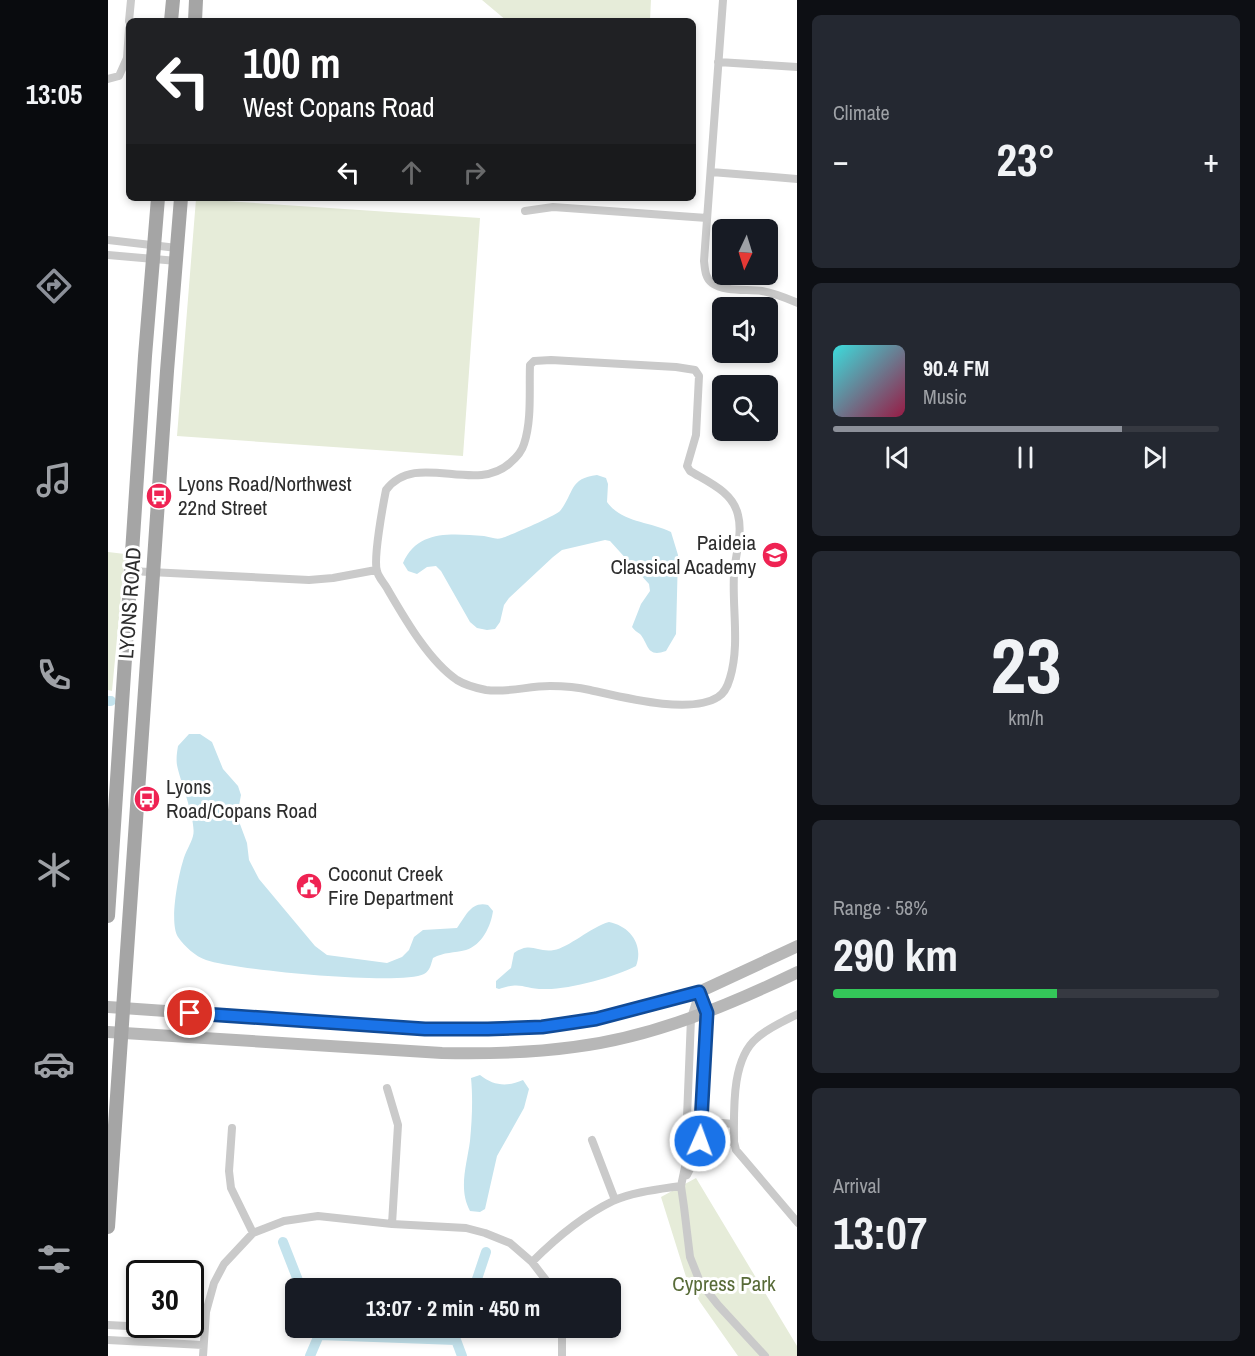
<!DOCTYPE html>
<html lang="en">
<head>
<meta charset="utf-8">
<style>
  body { margin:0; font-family:"Archivo Narrow",sans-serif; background:#242831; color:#f1f3f6; height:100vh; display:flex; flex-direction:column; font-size:22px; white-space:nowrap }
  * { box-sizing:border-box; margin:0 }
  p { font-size:20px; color:#9ea1a6 }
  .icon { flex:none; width:33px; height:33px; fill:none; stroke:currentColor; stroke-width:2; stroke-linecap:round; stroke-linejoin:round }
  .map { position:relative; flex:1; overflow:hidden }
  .panel { display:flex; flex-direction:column; gap:15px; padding:15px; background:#0d0f14; width:458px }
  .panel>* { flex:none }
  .guide { position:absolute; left:18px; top:18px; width:570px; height:183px; border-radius:9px; box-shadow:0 3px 9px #0003; background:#202124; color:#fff; overflow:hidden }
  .needle { width:39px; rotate:184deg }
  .buttons { position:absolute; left:604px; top:219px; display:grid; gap:12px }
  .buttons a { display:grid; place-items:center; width:66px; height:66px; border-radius:9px; background:#171b24; box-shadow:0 3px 9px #0003; font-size:30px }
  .speed { position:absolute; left:18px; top:1260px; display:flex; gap:12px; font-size:30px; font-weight:700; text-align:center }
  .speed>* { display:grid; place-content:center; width:78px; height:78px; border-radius:50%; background:#171b24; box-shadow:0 3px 9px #0003; line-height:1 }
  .speed .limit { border:3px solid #111; border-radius:9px; background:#fff; color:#111 }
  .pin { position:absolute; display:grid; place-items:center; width:51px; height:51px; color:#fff; margin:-26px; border:3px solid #fff; border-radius:50%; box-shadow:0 2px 6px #0007 }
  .me { position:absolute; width:66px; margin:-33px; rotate:2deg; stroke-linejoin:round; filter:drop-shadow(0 0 4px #0008) }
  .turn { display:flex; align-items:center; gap:21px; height:126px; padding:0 18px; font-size:27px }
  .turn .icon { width:78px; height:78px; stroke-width:2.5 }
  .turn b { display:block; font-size:42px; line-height:51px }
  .lanes { display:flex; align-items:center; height:57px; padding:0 18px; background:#0003; justify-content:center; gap:30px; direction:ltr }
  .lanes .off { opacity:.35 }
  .big { font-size:45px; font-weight:800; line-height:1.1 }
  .panel .card { flex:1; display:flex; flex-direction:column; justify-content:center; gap:9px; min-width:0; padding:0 21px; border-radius:9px; background:#242831 }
  .panel .dial { align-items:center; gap:0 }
  .dial b { font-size:78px; line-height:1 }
  .song { display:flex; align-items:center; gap:18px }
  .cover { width:72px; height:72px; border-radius:9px; background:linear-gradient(135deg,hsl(180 70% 55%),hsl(340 70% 35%)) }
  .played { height:6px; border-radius:3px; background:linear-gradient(90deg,#8c9099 75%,#363941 75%) }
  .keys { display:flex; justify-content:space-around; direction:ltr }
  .heat { display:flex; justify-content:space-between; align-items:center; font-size:33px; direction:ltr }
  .charge { height:9px; border-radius:4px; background:linear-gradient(90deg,#34c759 58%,#363941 0) }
  .trip { position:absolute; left:177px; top:1278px; width:336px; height:60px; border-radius:9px; background:#171b24; box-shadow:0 3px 9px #0003; font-weight:800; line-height:60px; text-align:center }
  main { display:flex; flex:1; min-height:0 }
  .tab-bar { display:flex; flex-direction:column; width:108px; justify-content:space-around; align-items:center; background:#090b0e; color:#9ea1a6 }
  .tab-bar .icon { width:42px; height:42px }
  .tab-bar .current { color:#8c9099 }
  .tab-bar b { font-size:27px; color:#f1f3f6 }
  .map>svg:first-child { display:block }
  .green { fill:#e6ecd9 }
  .water { fill:#c4e3ed }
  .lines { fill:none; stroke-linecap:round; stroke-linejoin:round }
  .canal { stroke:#c4e3ed; stroke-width:10 }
  .street { stroke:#cacaca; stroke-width:8 }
  .secondary { stroke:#b7b7b7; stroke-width:12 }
  .primary { stroke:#a5a5a5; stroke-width:14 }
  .route-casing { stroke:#114b97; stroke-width:15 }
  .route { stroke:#1a73e8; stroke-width:10 }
  .labels { text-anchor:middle; stroke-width:6; stroke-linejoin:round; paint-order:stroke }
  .poi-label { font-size:21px; fill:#2d2d2d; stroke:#fff; text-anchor:start }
  .street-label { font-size:21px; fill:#2d2d2d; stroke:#fff }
  .park-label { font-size:21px; fill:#586b38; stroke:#fff }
</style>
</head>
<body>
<main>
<nav class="tab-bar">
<b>13:05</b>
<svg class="icon current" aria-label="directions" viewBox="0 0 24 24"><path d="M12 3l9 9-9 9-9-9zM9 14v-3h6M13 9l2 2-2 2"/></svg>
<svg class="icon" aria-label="music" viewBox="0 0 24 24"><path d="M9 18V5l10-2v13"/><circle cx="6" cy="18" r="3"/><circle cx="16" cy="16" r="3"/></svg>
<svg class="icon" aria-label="phone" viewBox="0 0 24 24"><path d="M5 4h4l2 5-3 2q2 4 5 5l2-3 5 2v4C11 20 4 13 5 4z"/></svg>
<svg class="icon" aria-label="climate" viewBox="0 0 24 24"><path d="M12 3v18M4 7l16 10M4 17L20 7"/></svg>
<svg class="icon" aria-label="car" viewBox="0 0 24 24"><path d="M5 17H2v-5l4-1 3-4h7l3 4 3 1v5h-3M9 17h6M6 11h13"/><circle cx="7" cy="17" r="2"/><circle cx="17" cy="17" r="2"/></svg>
<svg class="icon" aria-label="filters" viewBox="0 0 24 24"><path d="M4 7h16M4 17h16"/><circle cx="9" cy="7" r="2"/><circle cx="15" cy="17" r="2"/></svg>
</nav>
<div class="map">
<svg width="690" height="1356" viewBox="0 0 690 1356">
  <rect width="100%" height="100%" fill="#fff"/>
  <path class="green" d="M374 0H543L542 21H399Z
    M88 199 372 218 355 456 69 436Z
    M0 552 17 554 4 691 0 690Z
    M588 1178 689 1346V1356H630L592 1302 579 1280 553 1197Z"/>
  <path class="water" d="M489 475 498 478 500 484 499 502C514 523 541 521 563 532L570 555 568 634 558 651C538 658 541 644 532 634 529 632 526 630 524 627L533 604 542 591 541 584 502 541 497 540 454 550 445 557 401 598 396 605 392 622 387 629 379 630 369 628 362 622 333 571 328 566 319 567 309 574 300 571 295 563C310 529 344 534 376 536 382 537 388 540 394 538 401 536 449 515 452 511 466 494 461 478 489 475Z
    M81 734H92L104 742 115 769 130 786 133 795 129 816 139 843 141 860 151 879 207 946 219 955 279 963 294 957 301 950 306 937 315 930 349 928C358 916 363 901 380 905L385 911C383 926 374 945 358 950 346 953 336 952 325 958 323 964 322 971 316 974 293 986 126 970 98 960 87 956 77 947 70 937 61 923 70 877 75 861 77 852 83 844 85 836 89 822 72 781 69 765 68 759 69 752 70 746Z
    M501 922C522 926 536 945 528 966 507 977 460 990 436 989 415 989 414 981 391 989L388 988V981L403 968 406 953C423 941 429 953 446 950 460 948 483 927 501 922Z
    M372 1075C386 1086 399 1087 415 1080L421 1089 416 1108 389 1156 377 1209 372 1212 362 1211C350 1189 359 1164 362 1141 364 1120 365 1098 363 1078Z"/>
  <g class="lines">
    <path class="canal" d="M0 701H3
      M175 1242 193 1288
      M366 1288 378 1252
      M208 1328 211 1335 348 1340 354 1356
      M202 1356 211 1335"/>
    <path class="street" d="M615 0 596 261C597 269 597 278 604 283 616 292 639 289 654 291 666 293 678 298 690 303
      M21 21 23 0
      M610 62 690 67
      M0 79 11 76 19 58 21 29
      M603 172 690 179
      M417 211 445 207 599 218
      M0 240 69 248
      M0 255 69 261
      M443 360 568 367 587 370 591 376 588 435 579 466 582 471C600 482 625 492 630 515 635 534 627 555 626 574 624 608 632 645 622 678 620 685 617 693 610 697 582 715 514 697 482 690 469 687 455 686 442 686 420 686 400 693 378 690 368 688 357 685 349 680 321 661 297 619 280 590 277 584 270 577 269 571 265 559 275 505 278 490 308 450 367 495 402 463 408 458 414 451 416 444 424 420 421 390 422 365L426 361Z
      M22 571 201 580 225 578 268 570
      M591 992 583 1018 577 1167 573 1186 576 1207 582 1257 592 1282 610 1305 657 1356
      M690 1014C676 1021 660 1028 649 1038 623 1059 626 1112 626 1142L628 1150 634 1157 690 1223
      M279 1088 290 1125 284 1224
      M588 1121 626 1124
      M124 1128 121 1171 123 1188 145 1233
      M484 1140 507 1200
      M578 1140 626 1142
      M579 1175 586 1161 592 1141 599 1013 591 992
      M424 1262C448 1238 474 1216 505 1201 524 1192 553 1189 573 1186
      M0 1325 96 1330
      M454 1328V1356
      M0 1340 95 1345
      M95 1356 98 1312 106 1283 116 1264 145 1233 176 1221 210 1216 284 1224 358 1228 377 1233 402 1243 424 1262 444 1288"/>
    <path class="secondary" d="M0 1007 317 1029 434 1027 488 1019 591 992 690 946
      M0 1032 334 1053C378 1054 422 1053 466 1047 545 1037 619 1006 690 972"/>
    <path class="primary" d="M63 21 65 0
      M87 21 88 0
      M0 916 37 356 50 198
      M0 1227 59 371 73 198"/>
  </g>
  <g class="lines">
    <defs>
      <path id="route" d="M82 1013 317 1029H380L434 1027 488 1019 591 992 599 1013 592 1141"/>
    </defs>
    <use href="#route" class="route-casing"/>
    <use href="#route" class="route"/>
  </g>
  <defs>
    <symbol id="bus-disc" viewBox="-11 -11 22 22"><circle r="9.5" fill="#ef2353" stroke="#fff"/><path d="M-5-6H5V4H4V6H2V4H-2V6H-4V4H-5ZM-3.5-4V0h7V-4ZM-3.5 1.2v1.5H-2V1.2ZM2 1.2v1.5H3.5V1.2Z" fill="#fff"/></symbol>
    <symbol id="school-disc" viewBox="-11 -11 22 22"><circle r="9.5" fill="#ef2353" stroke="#fff"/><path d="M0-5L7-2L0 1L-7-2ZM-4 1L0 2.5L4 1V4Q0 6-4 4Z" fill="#fff"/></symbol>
    <symbol id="civic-disc" viewBox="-11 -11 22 22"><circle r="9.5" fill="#ef2353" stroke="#fff"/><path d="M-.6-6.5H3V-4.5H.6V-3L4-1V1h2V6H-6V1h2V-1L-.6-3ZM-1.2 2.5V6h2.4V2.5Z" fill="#fff"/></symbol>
  </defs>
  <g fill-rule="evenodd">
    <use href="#bus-disc" x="36" y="481" width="30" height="30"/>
    <use href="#school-disc" x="652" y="540" width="30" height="30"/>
    <use href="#bus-disc" x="24" y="784" width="30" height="30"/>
    <use href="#civic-disc" x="186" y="871" width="30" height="30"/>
  </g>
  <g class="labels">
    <g class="poi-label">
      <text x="70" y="491">Lyons Road/Northwest<tspan x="70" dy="24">22nd Street</tspan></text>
      <text x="648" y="550" text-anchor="end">Paideia<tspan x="648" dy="24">Classical Academy</tspan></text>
      <text x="58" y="794">Lyons<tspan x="58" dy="24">Road/Copans Road</tspan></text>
      <text x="220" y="881">Coconut Creek<tspan x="220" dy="24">Fire Department</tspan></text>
    </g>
    <g class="street-label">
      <text transform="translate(22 603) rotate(-86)" y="7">LYONS ROAD</text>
    </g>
    <g class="park-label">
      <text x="616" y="1291">Cypress Park</text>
    </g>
  </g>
</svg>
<div class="buttons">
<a><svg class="needle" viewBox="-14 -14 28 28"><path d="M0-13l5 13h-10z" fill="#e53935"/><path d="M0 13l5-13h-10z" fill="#9ea1a6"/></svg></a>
<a><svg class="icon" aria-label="sound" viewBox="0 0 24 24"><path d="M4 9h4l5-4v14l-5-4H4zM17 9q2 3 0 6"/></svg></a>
<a><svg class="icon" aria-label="search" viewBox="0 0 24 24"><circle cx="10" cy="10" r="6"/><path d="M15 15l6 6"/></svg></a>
</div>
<div class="speed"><div class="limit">30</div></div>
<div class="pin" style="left:82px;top:1013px;background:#d93025"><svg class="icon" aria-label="arrive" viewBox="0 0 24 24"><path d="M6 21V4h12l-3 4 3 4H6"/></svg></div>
<svg class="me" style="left:592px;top:1141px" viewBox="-20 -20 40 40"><circle r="17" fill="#1a73e8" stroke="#fff" stroke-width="3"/><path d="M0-11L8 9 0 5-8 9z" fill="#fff"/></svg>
<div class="trip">13:07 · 2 min · 450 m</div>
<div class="guide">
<div class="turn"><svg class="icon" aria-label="left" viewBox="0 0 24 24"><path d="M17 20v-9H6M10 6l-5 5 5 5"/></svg><div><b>100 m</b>West Copans Road</div></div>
<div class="lanes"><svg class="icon" aria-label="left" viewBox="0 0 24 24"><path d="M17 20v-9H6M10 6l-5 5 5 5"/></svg><svg class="icon off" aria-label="ahead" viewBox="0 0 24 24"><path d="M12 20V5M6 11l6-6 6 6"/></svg><svg class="icon off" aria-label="right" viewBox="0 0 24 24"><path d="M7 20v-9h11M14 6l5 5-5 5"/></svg></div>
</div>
</div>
<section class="panel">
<div class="card"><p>Climate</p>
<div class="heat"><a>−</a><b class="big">23°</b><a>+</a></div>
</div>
<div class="card">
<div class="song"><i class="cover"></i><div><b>90.4 FM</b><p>Music</p></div></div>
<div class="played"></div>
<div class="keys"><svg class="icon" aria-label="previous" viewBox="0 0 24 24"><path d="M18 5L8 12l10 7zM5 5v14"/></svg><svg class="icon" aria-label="pause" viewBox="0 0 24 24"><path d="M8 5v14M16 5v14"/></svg><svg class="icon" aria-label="next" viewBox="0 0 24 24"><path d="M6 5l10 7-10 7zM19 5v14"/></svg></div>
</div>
<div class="card dial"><b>23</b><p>km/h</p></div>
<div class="card"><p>Range · 58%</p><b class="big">290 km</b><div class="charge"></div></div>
<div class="card"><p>Arrival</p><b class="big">13:07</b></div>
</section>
</main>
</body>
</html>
